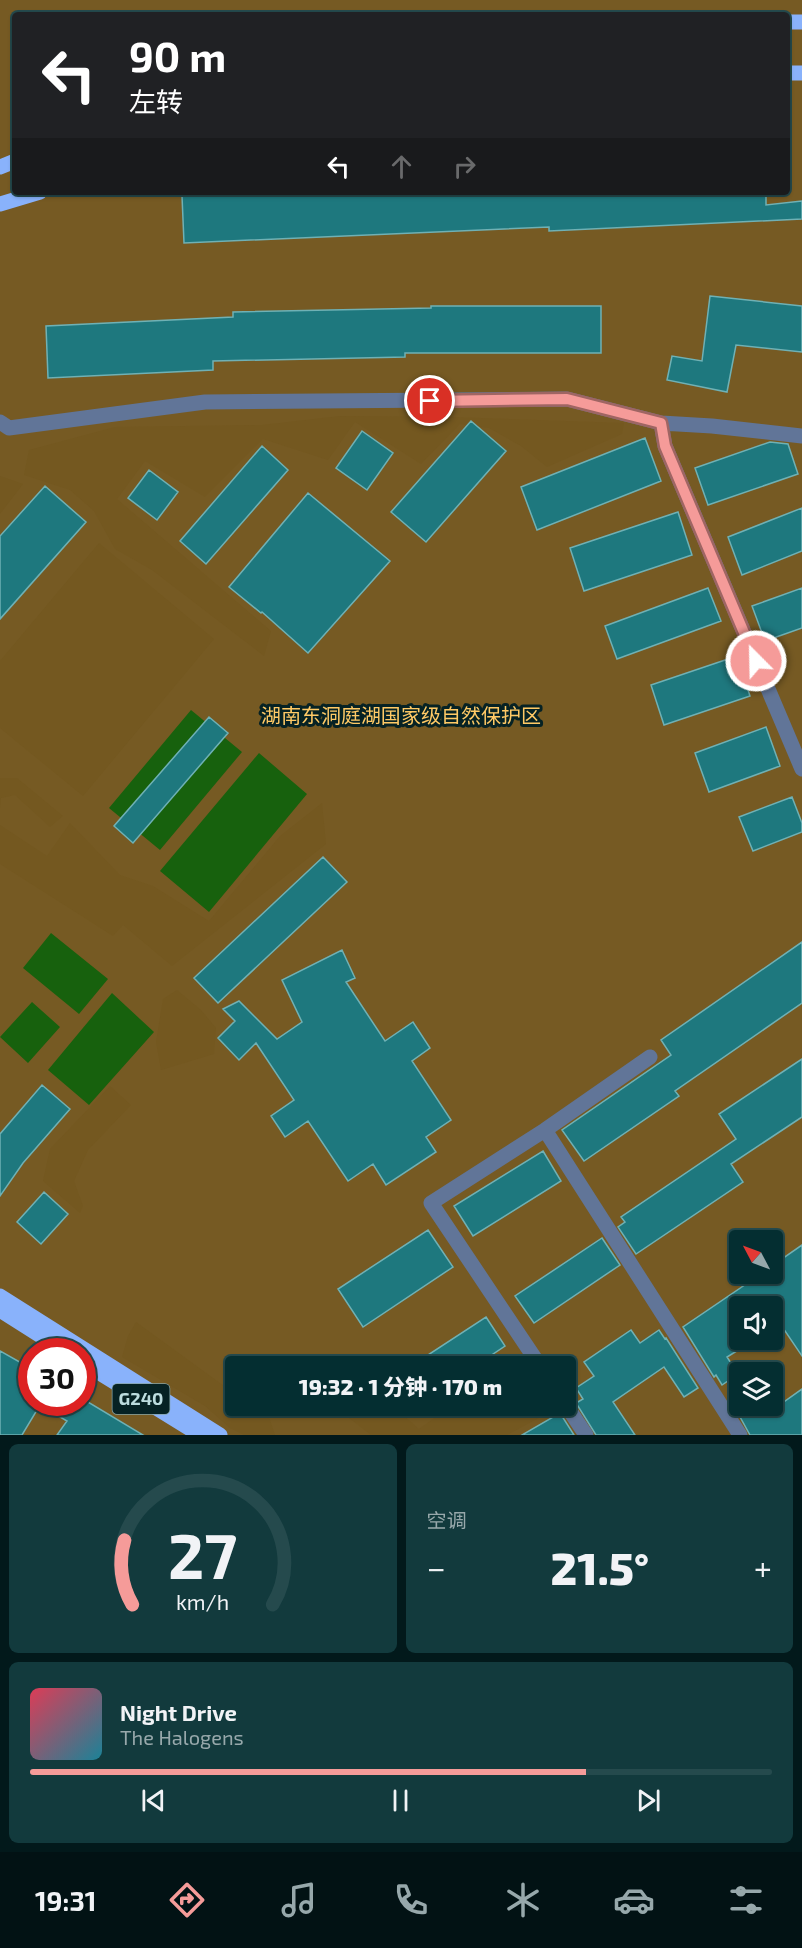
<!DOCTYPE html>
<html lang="zh">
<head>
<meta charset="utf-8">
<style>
  body { margin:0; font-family:"Exo 2","Noto Sans SC",sans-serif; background:#123a3d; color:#f1f3f6; height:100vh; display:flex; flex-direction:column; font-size:22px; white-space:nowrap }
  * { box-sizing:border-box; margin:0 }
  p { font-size:20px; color:#97a8ab }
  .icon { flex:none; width:33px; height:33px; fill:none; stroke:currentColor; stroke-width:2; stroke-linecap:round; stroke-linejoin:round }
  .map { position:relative; height:1435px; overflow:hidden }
  .details { display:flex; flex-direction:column; gap:9px; padding:9px; background:#02191b; flex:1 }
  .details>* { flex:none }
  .top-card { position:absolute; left:12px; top:12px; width:778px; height:183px; border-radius:6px; box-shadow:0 2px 4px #0004,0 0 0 2px #254a4d; background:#202124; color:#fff; overflow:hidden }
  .needle { width:39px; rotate:311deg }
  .tools { position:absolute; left:729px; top:1230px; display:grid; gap:12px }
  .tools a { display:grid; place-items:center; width:54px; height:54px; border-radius:6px; background:#042e31; box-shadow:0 2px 4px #0004,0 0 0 2px #254a4d; font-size:30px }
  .speed { position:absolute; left:18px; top:1338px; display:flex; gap:12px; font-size:30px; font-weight:700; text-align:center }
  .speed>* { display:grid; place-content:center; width:78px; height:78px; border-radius:50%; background:#042e31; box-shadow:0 2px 4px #0004,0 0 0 2px #254a4d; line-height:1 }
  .speed .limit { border:9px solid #d22; background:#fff; color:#111 }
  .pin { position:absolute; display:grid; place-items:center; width:51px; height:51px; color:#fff; margin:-26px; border:3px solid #fff; border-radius:50%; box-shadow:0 2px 6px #0007 }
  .me { position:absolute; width:66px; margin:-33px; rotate:337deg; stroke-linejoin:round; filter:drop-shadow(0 0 4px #0008) }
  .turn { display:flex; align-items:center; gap:21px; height:126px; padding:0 18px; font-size:27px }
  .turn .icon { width:78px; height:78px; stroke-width:2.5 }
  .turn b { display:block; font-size:42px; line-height:51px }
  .lanes { display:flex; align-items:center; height:57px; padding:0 18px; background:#0003; justify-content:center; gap:30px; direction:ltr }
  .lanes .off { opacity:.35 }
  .big { font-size:45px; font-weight:800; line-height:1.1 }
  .details .card { flex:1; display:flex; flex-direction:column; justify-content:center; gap:9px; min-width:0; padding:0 21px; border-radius:9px; background:#123a3d }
  .details .dial { align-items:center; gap:0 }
  .dial svg { height:156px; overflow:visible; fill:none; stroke:#254a4d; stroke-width:7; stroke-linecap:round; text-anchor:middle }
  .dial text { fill:#f1f3f6; stroke:none }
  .song { display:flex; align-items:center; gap:18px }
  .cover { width:72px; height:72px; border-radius:9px; background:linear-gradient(135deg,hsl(350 70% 55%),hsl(190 70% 35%)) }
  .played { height:6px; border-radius:3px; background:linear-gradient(90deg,#f59b99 75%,#254a4d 75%) }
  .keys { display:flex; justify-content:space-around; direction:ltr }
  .heat { display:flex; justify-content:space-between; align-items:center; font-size:33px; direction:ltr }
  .details .tiles { flex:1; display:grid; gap:9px; grid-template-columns:1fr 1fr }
  .card:last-child { grid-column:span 2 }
  .trip { position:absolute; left:225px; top:1356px; width:351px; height:60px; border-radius:6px; background:#042e31; box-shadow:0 2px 4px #0004,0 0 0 2px #254a4d; font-weight:800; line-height:60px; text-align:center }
  .tab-bar { display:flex; height:96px; justify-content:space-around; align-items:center; background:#021214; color:#97a8ab }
  .tab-bar .icon { width:42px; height:42px }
  .tab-bar .current { color:#f59b99 }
  .tab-bar b { font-size:27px; color:#f1f3f6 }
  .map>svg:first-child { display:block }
  .green { fill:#765a23; fill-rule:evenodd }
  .forest { fill:#745820 }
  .water { fill:#17610d }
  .building { fill:#1e787e; stroke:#6fb1b5; stroke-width:1.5 }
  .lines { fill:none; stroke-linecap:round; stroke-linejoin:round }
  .minor { stroke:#617598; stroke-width:15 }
  .major { stroke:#89b2fb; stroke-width:15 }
  .route-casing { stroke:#9f6563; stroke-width:15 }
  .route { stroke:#f59b99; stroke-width:10 }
  .labels { text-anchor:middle; stroke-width:6; stroke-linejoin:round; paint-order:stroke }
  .shield { fill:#062224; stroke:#85a4a6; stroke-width:1.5 }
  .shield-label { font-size:18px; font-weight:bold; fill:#bcdcde }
  .park-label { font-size:20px; fill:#ffca66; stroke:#062224 }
</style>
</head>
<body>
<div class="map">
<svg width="802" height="1435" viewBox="0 0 802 1435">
  <rect width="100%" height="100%" fill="#053e41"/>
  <path class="green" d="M0 0H802V1435H0ZM15 15H788V192H15ZM740 1240H772V1274H740ZM740 1306H772V1340H740ZM32 1352H82V1402H32ZM236 1366H566V1406H236ZM740 1372H772V1406H740Z"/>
  <path class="forest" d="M340 416 452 417 624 423 622 434 547 467 521 446 489 428 460 424 421 464 355 422 328 460 263 439 205 497 145 461 117 499 271 631 264 656 152 570 115 549 94 511 70 490 24 475 29 450 115 427 262 425Z
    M0 476 23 484 0 514Z
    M99 543 214 639 83 796 0 728V661Z
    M0 778H17L63 816 50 827 15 795 1 798 0 808Z
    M322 803 326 844 172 966 123 925 113 936 0 864V825L47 856 70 823 120 875 153 886 209 921 280 836Z
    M177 990 201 1010 216 1028 214 1054 161 1070 156 1042 163 999Z
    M110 1086 131 1105 88 1150 74 1181 83 1206 80 1213 43 1181 50 1149Z
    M136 1322 224 1386 235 1392 236 1406H261L266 1408 275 1435H244L230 1428 205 1406 122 1357 128 1336Z
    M363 1406H393L419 1429 451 1406H552L553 1408 548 1413 507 1435H371L349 1418Z"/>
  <path class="water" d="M191 710 242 752 160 850 109 808Z
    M259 753 307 794 209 912 160 871Z
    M51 933 108 979 79 1014 23 968Z
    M112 993 154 1032 89 1105 48 1070Z
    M32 1002 60 1027 28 1063 0 1037Z"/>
  <path class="building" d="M284 192H766V205L802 201V219L549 231V227L184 243 182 196Z
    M710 296 802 306V352L736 345 727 392 667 380 672 356 702 361Z
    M431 306H601V353H405V357L213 361V370L48 378 46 326 233 317V312L431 308Z
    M471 421 506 451 426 542 391 512Z
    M362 431 393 453 367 490 336 468Z
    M645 438 661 481 537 530 521 487Z
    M770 442 788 444 798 474 708 505 695 468Z
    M262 446 288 470 206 564 180 541Z
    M149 470 178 492 157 520 128 498Z
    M45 486 86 522 0 619V536Z
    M308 493 390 561 308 653 262 612 261 613 229 587Z
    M802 508V551L742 575 728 537Z
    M678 512 692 555 584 591 570 548Z
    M708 588 721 621 617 659 605 626Z
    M802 588V628L765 641 752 606Z
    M737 656 750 696 664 725 651 685Z
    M209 717 228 733 133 843 114 826Z
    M766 727 780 766 709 792 695 753Z
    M792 797 802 823V832L753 851 739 817Z
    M323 857 347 882 218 1003 194 978Z
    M802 942V1003L675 1091 679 1096 584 1161 562 1130 671 1055 661 1040Z
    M342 950 355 978 346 982 385 1041 413 1022 430 1048 412 1061 451 1120 426 1137 436 1152 386 1185 373 1164 348 1181 308 1121 285 1137 271 1116 294 1100 256 1043 239 1060 218 1038 235 1021 223 1009 239 1001 277 1039 302 1022 282 980Z
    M802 1059V1117L731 1164 743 1182 636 1254 618 1227 625 1222 621 1217 736 1139 719 1114Z
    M42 1085 70 1109 23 1163 0 1196V1134Z
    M543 1151 561 1181 473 1236 454 1206Z
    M44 1192 68 1214 41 1244 17 1222Z
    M428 1230 453 1267 363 1327 338 1289Z
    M602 1238 620 1265 534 1323 515 1296Z
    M802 1245V1356L779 1322 772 1326V1306H740V1349L727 1357 738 1374 722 1385 716 1375 714 1377 683 1327 761 1274H772V1266Z
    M486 1317 505 1346 475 1366H411Z
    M631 1330 640 1343 659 1330 665 1339 666 1338 698 1388 684 1397 664 1367 613 1402 635 1435H596L576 1403 583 1399 576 1388 594 1376 584 1362Z
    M0 1351 32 1369V1402H88L143 1435H57L67 1421 40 1405 22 1435H0Z
    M802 1389V1435H750L739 1415 754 1406H778Z
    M560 1413 574 1435H522Z"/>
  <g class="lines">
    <path class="minor" d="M0 422 9 428 205 402 567 399 661 423 712 426 802 436
      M661 423 665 446 802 769
      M545 1130 740 1435
      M540 1366 431 1203 545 1130 650 1057
      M566 1405 586 1435"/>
    <path class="major" d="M788 22H802
      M788 73H802
      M0 167 15 161
      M0 204 40 192
      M0 1296 220 1435
      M0 1310 66 1352
      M82 1362 200 1435"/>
  </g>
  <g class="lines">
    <defs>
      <path id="route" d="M430 401 567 399 661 423 665 446 756 661"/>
    </defs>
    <use href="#route" class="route-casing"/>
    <use href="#route" class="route"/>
  </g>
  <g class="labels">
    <rect class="shield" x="112.5" y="1384" width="57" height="30" rx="4.5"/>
    <g class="shield-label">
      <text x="141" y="1405">G240</text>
    </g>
    <g class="park-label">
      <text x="401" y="723">湖南东洞庭湖国家级自然保护区</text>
    </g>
  </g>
</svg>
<div class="tools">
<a><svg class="needle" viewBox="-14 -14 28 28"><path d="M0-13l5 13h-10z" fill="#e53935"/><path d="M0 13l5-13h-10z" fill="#97a8ab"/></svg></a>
<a><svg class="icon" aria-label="sound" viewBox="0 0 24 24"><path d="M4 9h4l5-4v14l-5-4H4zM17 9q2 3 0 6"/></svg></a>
<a><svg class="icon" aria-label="layers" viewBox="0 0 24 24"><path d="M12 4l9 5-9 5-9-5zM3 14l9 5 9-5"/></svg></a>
</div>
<div class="speed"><div class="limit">30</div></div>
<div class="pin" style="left:430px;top:401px;background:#d93025"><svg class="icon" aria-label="arrive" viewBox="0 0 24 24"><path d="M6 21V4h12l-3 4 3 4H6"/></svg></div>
<svg class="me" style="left:756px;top:661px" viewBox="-20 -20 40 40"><circle r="17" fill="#f59b99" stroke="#fff" stroke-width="3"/><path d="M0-11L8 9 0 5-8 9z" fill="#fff"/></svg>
<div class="trip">19:32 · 1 分钟 · 170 m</div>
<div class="top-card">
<div class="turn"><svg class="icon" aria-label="left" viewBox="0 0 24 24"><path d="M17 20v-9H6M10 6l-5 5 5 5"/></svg><div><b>90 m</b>左转</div></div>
<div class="lanes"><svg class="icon" aria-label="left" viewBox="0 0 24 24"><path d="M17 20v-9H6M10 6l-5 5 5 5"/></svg><svg class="icon off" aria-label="ahead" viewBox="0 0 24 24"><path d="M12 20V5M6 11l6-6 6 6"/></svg><svg class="icon off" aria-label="right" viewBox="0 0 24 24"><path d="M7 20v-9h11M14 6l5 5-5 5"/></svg></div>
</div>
</div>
<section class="details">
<div class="tiles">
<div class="card dial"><svg viewBox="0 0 100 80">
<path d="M14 69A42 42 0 1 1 86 69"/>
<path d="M14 69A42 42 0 0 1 10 36" stroke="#f59b99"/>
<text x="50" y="56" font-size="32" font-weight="700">27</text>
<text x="50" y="72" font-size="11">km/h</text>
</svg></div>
<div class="card"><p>空调</p>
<div class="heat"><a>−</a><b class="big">21.5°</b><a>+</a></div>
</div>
<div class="card">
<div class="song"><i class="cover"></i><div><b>Night Drive</b><p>The Halogens</p></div></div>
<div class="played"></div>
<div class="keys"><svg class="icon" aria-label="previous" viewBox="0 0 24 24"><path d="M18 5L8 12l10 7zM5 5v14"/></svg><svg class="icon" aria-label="pause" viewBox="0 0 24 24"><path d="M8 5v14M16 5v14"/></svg><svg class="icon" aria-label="next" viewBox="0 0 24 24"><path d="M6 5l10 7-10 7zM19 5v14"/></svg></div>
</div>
</div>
</section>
<nav class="tab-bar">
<b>19:31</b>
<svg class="icon current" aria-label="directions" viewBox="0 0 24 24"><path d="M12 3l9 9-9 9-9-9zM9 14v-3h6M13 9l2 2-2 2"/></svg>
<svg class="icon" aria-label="music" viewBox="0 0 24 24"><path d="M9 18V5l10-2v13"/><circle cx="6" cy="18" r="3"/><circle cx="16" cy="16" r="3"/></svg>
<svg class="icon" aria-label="phone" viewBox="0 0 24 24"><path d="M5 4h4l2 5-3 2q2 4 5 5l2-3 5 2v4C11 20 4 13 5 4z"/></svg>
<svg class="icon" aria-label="climate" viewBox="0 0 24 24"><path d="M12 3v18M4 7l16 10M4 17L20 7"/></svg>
<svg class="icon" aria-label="car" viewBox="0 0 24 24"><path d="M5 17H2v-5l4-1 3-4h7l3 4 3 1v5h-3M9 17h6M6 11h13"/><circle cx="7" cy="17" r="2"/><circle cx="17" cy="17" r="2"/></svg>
<svg class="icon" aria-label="filters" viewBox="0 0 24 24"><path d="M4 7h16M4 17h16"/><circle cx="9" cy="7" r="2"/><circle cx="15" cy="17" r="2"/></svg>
</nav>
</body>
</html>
